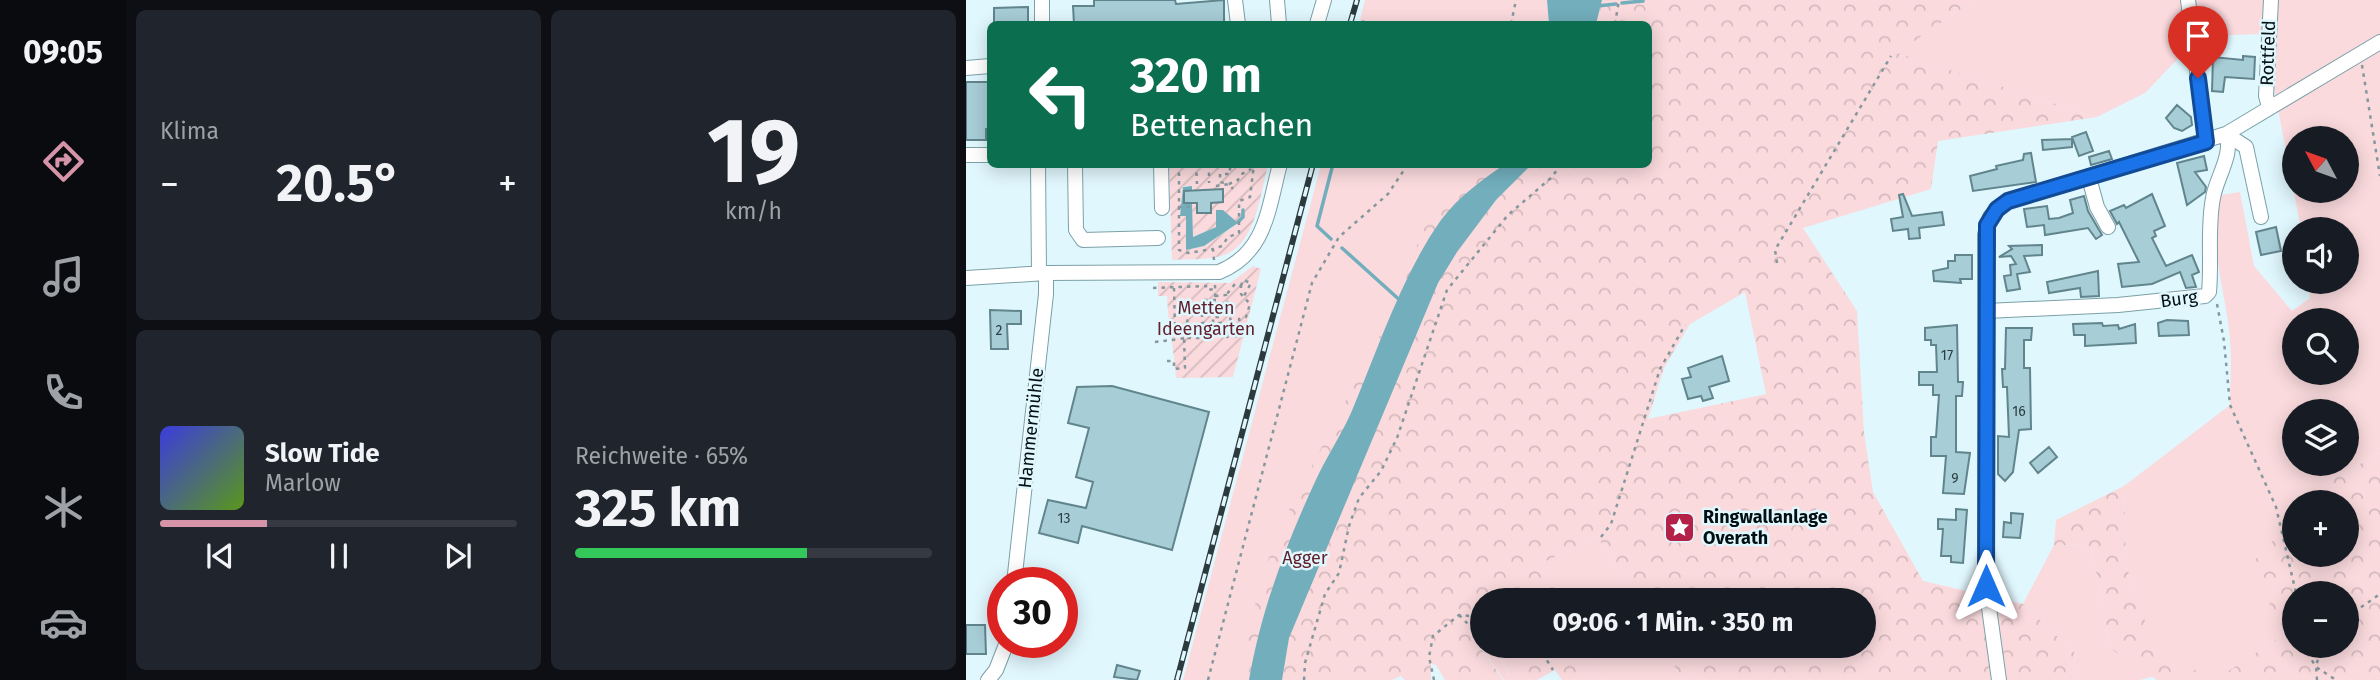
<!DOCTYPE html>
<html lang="de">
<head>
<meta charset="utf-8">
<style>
  body { margin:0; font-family:"Fira Sans",sans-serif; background:#20242c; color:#f1f3f6; height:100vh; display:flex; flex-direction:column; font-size:26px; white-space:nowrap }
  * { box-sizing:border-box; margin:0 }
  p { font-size:23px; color:#9ea1a6 }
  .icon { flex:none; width:38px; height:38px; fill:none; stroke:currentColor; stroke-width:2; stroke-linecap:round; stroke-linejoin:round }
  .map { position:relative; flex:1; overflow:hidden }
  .drawer { display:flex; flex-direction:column; gap:10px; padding:10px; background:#0d0f14; width:840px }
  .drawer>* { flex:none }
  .guide { position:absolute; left:21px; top:21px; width:665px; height:147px; border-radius:10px; box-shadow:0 4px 18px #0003; background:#0b6e4f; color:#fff; overflow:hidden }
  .needle { width:46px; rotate:311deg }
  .buttons { position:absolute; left:1316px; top:126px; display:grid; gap:14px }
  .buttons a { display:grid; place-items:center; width:77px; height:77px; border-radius:50%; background:#171b24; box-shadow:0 4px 18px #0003; font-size:35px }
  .speed { position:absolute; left:21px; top:567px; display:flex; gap:14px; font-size:35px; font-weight:700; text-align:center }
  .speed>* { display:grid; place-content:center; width:91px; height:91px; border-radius:50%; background:#171b24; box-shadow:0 4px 18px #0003; line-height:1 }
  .speed .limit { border:10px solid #d22; background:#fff; color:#111 }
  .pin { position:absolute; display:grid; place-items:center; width:60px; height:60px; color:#fff; margin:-72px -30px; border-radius:50% 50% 50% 0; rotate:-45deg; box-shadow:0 0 7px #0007 }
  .pin .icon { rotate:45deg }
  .me { position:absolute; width:77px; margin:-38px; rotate:0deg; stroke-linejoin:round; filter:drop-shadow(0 0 5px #0008) }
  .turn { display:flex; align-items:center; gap:24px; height:147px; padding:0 28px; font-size:32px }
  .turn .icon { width:91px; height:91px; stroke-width:2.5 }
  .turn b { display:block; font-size:49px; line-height:60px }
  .big { font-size:52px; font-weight:700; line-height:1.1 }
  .drawer .tile { flex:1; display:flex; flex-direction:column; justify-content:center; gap:10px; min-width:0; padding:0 24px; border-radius:10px; background:#20242c }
  .drawer .dial { align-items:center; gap:0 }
  .dial b { font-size:91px; line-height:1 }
  .song { display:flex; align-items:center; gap:21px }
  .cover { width:84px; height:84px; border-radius:10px; background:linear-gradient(135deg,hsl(240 70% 55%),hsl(90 70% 35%)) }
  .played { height:7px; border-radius:4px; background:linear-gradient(90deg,#d594a8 30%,#363941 30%) }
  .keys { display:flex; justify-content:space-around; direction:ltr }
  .heat { display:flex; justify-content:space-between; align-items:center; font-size:38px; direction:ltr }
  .charge { height:10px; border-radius:5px; background:linear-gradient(90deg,#34c759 65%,#363941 0) }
  .drawer .tiles { flex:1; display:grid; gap:10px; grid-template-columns:repeat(2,1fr) }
  .trip { position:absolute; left:504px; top:588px; width:406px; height:70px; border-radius:35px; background:#171b24; box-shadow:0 4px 18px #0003; font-weight:700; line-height:70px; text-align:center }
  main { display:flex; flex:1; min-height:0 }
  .menu { display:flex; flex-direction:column; width:126px; justify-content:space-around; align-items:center; background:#090b0e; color:#9ea1a6 }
  .menu .icon { width:49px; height:49px }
  .menu .active { color:#d594a8 }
  .menu b { font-size:32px; color:#f1f3f6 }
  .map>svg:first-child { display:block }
  .grass { fill:#fadadd; fill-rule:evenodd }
  .forest { fill:url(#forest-crowns); fill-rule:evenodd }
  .garden { fill:url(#garden-furrows); fill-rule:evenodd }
  .water { fill:#72aebc }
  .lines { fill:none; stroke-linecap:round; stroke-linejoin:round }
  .stream { stroke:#72aebc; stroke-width:3.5 }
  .building { fill:#a7cdd6; stroke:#61858d; stroke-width:2 }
  .minor-casing { stroke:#7ca0a9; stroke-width:16 }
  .path { stroke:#85989d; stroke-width:2.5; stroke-dasharray:3.5 5; stroke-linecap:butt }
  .minor { stroke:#fff; stroke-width:14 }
  .rail-casing { stroke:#2c3a3e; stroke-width:6 }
  .rail { stroke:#e0f7fd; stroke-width:3.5; stroke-dasharray:10; stroke-linecap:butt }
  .route-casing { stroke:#114b97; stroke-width:18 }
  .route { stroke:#1a73e8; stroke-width:12 }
  .labels { text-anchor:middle; stroke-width:5; stroke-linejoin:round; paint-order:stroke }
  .number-label { font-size:14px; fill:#2c3e43 }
  .street-label { font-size:18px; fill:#030f12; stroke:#e0f7fd }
  .park-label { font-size:18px; fill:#63212e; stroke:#e0f7fd }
  .poi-label { font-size:18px; font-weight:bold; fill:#030f12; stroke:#e0f7fd; text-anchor:start }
</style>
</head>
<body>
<main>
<nav class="menu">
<b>09:05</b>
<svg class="icon active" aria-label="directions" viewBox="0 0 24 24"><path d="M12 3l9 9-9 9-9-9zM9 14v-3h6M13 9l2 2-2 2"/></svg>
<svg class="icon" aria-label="music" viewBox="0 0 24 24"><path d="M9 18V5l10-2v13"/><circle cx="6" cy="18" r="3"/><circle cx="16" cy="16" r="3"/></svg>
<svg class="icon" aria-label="phone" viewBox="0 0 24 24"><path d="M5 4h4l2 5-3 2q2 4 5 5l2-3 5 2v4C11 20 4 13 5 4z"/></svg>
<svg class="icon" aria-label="climate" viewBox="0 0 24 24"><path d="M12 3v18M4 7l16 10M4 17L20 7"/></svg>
<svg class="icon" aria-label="car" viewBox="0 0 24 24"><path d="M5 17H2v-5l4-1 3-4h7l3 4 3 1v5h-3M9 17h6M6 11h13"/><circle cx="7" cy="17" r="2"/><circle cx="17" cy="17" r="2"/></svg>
</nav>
<section class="drawer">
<div class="tiles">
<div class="tile"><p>Klima</p>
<div class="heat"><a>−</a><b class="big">20.5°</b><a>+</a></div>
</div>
<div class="tile dial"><b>19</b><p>km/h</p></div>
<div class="tile">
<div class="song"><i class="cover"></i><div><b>Slow Tide</b><p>Marlow</p></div></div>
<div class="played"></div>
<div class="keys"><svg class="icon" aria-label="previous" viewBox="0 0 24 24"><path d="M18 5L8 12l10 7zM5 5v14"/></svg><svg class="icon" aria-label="pause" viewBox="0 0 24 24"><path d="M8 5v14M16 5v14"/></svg><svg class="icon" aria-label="next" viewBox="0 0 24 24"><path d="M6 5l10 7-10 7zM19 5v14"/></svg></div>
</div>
<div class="tile"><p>Reichweite · 65%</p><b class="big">325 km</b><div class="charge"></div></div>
</div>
</section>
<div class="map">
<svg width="1414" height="680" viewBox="0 0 1414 680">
  <defs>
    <pattern id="forest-crowns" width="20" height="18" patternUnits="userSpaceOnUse" patternTransform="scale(1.75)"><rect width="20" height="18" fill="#fadadd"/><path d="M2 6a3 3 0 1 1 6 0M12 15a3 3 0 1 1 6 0" fill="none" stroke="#d5babd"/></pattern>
    <pattern id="garden-furrows" width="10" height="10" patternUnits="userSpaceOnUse" patternTransform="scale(1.75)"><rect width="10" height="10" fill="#fadadd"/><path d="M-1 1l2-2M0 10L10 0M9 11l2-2" fill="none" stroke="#d5babd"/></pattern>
  </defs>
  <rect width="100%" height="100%" fill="#e0f7fd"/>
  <path class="grass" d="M399 0H581L583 24H393Z
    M1008 0H1215L1224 46 1179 93 1131 117 930 53Z
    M1229 0H1299L1297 34 1235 36Z
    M1310 0H1414V453L1363 481 1343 502H1328V518L1289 561 1315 636 1255 677 1193 663 1160 565 1158 486 1264 405C1264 383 1266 361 1264 340 1260 290 1241 245 1255 195L1274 192 1288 266 1326 311 1344 298 1342 282H1381V229H1335L1307 83ZM1328 138H1381V191H1328ZM1328 320H1381V373H1328ZM1328 411H1381V464H1328Z
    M355 165H539L283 680H217Z
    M631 536 670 600H595L576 563Z
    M1088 545 1125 546 1145 649 1189 676 1174 680H1107L1109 653 1057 604Z
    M510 625 513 629 516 627V646H527L544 676 538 680 503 631Z
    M618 646H696L717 680H635Z"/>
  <path class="forest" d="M636 0H1008L931 53 1131 117 972 141 965 189 837 228 891 311 898 433 907 492 957 581 1057 604 1109 653 1107 680H717L696 646H898V600H670L631 536 576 563 595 600H516V627L513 629 510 626 503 631 537 680H479L470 665 465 664V680H439L435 676 426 680H273L295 577 321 514 433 298 456 231 513 165 682 164V24H630ZM779 292 800 394 682 419 698 368 724 324Z
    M1414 453V680H1191L1145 649 1125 546 1088 545 1090 520 1158 486 1160 565 1193 662 1255 676 1315 636 1288 561 1328 518V555H1381V502H1343L1363 481ZM1328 593H1381V646H1328Z
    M527 646H618L635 680H596L589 670 571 680H538L544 675Z"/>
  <path class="garden" d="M203 165H302C294 194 290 247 255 256 240 260 222 259 206 260ZM217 186H226L227 192 257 189V202L245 201 244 213H232L231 201 226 203 227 237 250 227 259 212 269 222 268 226 238 246 220 250V216H214Z
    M287 266 295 269 267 377 210 378C208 349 202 325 201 296H192V282L264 283Z"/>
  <path class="water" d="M581 0H636L630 24H583Z
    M539 164 565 165 530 200 491 252 472 283 323 638 316 680H283C295 611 319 547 348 484 359 459 374 437 385 413 412 349 435 277 475 220 493 196 515 181 539 164Z
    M226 186V190H218V203H226L227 237 250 227V210H257L272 223 238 246 220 250V216H214L217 187Z"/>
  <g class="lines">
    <path class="stream" d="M656 3 677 1
      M631 6 650 4
      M397 22 401 24
      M272 222 277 217V210
      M365 239 351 226 367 164
      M376 248 437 303"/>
  </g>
  <path class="building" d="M128 0H209L210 4 258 0V23L108 24 107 6H128Z
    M62 7V24H28V8Z
    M1277 56 1289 57 1288 79 1259 77 1257 92 1246 91 1247 57 1277 60Z
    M0 82H24V129H20V140H0Z
    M1211 105 1225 117 1226 125 1216 131 1208 128 1200 118Z
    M1120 132 1127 151 1113 156 1106 137Z
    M1106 139V147L1077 150 1076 140Z
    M1143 151 1146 159 1125 165 1123 157Z
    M1065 153 1070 182 1007 191 1004 176 1031 169 1030 166 1057 160 1058 154Z
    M1238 156 1241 170 1229 172 1240 187 1239 192 1221 205 1211 163Z
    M257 189V202L245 203V213H231V203H218V191Z
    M937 194 946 216 976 212 978 225 953 228 954 238 943 239 942 229 927 231 925 219 937 217 933 195Z
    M1186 194 1199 226 1188 231 1190 236 1186 238 1200 266 1226 255 1233 272 1226 275 1230 287 1220 288 1214 272 1186 284 1156 287 1152 264 1173 262 1153 222 1151 224 1144 211 1158 205 1160 208Z
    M1118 196 1122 211 1136 235 1130 239 1122 228 1079 235 1078 225 1061 227 1058 209 1081 206 1083 219 1093 218 1107 213 1104 200Z
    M1310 227 1315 251 1295 255 1290 232Z
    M1076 245V255L1058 256 1064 272 1051 274 1054 289 1041 291 1038 276 1045 275 1044 265 1050 264 1045 256 1033 257 1046 249 1043 246Z
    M989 255H1006V279H994L995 283 968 281 967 271 982 268V261H989Z
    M1132 271 1133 296 1115 297 1114 288 1083 293 1081 282Z
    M24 310 55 311V324H41L42 349H25Z
    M1201 320 1222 321 1223 335 1193 336 1192 323Z
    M1136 323 1137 326 1152 325 1153 329 1169 324 1170 343 1119 346V335H1108L1107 324Z
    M991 325 992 382H997L996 396H990V452L1004 453 998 494 977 493 980 456H965V437H970L973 395H967V385H953V372H971L970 345H965V340H959V328Z
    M1040 328H1066L1065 340H1058V368H1064L1065 429 1053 430 1047 472 1039 481 1032 474V436L1043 437 1041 387H1037L1036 369H1039Z
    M756 356 763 381 743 387 747 398 737 401 735 396 722 399 716 379 725 377 722 368Z
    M146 386 243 412 206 550 116 526 112 543 73 533 82 500 120 508 127 482 110 477 123 428 102 423 111 387Z
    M1083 447 1091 457 1072 473 1064 463Z
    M990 509 1001 510 997 563 985 562V556H975L977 529H972V519L990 520Z
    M1045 513 1057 514 1054 538 1037 537 1038 522 1045 523Z
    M0 625H19L20 654H0Z
    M151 665 174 671 171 680 148 677Z"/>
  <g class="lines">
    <defs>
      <path id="minor" d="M76 0V24
        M269 0 272 24
        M311 0 313 24
        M1222 0 1240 142
        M351 24 358 0
        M0 68 24 66
        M1303 107 1300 96 1305 0
        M1260 134 1280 147 1295 217
        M0 155H24
        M72 164 73 273
        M109 164 110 230 117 240 192 238
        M195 164 196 208
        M1123 178 1131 207 1142 227
        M80 273 253 272C300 253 302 209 314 164
        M0 278 80 273V294L48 583
        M1020 311 1152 305 1239 296 1243 292C1246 260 1241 229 1247 198 1250 178 1268 154 1260 134
        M22 680 30 670 41 642
        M1033 680 1020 586 1019 235 1024 217 1042 201 1260 134 1414 42"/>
    </defs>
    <use href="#minor" class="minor-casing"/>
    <path class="path" d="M545 24 550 0
      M649 24 653 0
      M1396 65 1414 176
      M213 164V250L222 253 247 249
      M230 164 231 184
      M243 164V183
      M252 164V167L274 164
      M264 167V174H254V182L263 184 272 180 274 175 285 169
      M250 186 263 184 267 189
      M212 207H226
      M248 260 247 249 256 246 262 237 273 233V201L284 197 288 164
      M811 263 809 250 925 56
      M249 285 250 317
      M275 286 277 280 285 283 277 298
      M187 288 240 286 241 290 249 289
      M208 288 209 329 214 333
      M249 296 260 295 266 328H274L273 319 280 317 284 304 275 294V286L269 284 260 295
      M250 300H236V308L228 309V314H236V323H255L256 331 261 337 271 336 274 328
      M1251 304 1258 341 1264 405 1310 507 1330 593
      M247 323V317H253V323
      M218 338 214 339V333L220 332 222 315 228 314
      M189 342 213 339
      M201 361H208V369L219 368 218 338H241L248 333V323
      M635 537 645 524 694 369 719 325
      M493 615 506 628
      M1381 617 1414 594
      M572 646 587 670
      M1337 646 1350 667 1370 680
      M242 680 346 283 373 237 422 194 442 164
      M338 680 339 663 359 594 373 573 383 526 393 498 415 471 431 438 481 290 542 215 586 177 595 164
      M468 680 463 657 467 636 493 615 516 617
      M1351 680 1350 667 1355 646"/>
    <use href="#minor" class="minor"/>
    <defs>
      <path id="rail" d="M384 24 391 0
        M211 680 347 164"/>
    </defs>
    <use href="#rail" class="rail-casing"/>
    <use href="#rail" class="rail"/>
  </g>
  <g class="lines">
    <defs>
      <path id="route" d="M1020 586 1021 225 1031 209 1042 201 1240 142 1232 78"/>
    </defs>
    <use href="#route" class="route-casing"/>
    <use href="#route" class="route"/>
  </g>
  <defs>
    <symbol id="sight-square" viewBox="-11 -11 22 22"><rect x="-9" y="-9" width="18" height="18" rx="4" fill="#b32149" stroke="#e0f7fd"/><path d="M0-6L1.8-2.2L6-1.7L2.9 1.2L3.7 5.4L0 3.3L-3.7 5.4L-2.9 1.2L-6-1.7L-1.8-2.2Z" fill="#fff"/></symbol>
  </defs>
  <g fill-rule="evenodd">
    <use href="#sight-square" x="696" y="510" width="35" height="35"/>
  </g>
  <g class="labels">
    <g class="number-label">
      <text x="33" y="335">2</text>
      <text x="981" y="360">17</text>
      <text x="1053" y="416">16</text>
      <text x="989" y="483">9</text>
      <text x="98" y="523">13</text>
    </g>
    <g class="street-label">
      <text transform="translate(1302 53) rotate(-88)" y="6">Rottfeld</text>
      <text transform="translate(1213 299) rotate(-8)" y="6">Burg</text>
      <text transform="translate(65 428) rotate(-84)" y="6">Hammermühle</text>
    </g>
    <g class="park-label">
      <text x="240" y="314">Metten<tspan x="240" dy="21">Ideengarten</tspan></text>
      <text x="339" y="564">Agger</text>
    </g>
    <g class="poi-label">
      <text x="737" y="523">Ringwallanlage<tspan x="737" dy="21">Overath</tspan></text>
    </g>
  </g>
</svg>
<div class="buttons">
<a><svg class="needle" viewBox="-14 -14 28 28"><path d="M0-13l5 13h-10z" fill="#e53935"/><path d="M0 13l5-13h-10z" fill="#9ea1a6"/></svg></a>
<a><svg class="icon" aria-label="sound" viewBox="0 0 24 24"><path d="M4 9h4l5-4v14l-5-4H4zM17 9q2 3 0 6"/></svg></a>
<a><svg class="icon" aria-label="search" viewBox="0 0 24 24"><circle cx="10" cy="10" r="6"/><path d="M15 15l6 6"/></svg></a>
<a><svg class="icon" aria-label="layers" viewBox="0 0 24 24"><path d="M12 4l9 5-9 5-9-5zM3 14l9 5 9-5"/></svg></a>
<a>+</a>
<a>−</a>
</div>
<div class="speed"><div class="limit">30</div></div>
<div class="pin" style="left:1232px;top:78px;background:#d93025"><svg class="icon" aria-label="arrive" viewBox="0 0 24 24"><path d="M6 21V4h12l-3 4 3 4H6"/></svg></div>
<svg class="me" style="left:1020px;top:586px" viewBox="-20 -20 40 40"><path d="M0-17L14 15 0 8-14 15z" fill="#1a73e8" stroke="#fff" stroke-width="4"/></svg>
<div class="trip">09:06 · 1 Min. · 350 m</div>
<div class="guide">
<div class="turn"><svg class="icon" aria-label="left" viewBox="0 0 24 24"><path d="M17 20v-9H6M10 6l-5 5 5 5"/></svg><div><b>320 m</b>Bettenachen</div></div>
</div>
</div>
</main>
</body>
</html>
